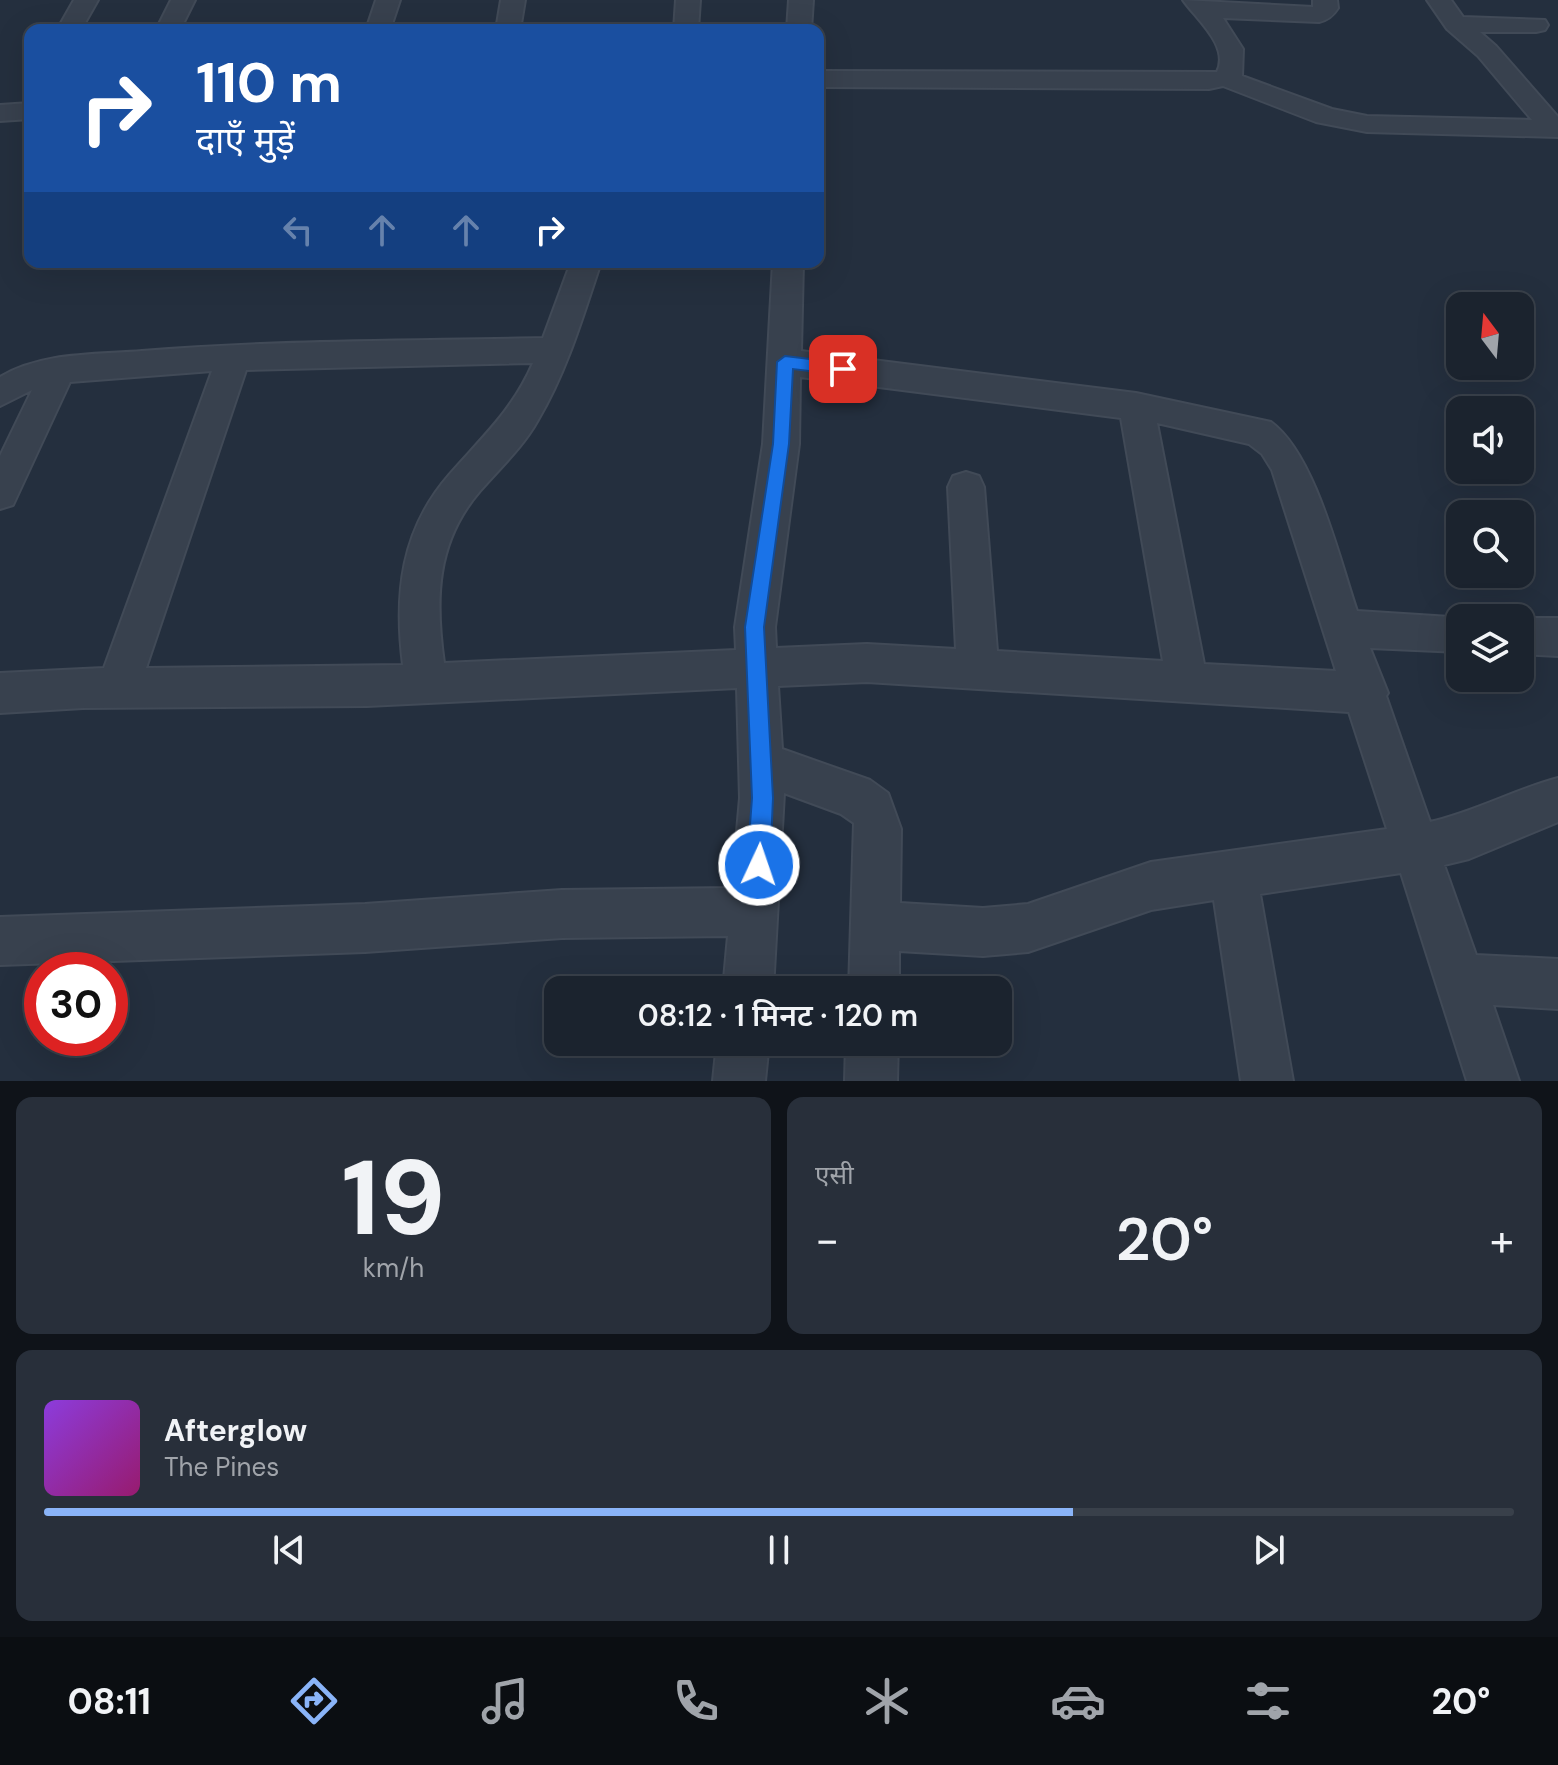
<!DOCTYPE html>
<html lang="hi">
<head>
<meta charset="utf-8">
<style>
  body { margin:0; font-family:"DM Sans","Noto Sans Devanagari",sans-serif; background:#282f3a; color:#f1f3f6; height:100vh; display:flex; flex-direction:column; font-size:30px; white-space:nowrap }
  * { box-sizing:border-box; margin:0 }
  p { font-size:26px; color:#a0a4aa }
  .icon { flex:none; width:44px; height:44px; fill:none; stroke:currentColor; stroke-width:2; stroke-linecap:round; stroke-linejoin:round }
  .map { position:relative; height:1081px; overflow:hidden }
  .sheet { display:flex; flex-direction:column; gap:16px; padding:16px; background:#0f1319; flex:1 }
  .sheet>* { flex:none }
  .banner { position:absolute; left:24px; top:24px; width:800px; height:244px; border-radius:16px; box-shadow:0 8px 32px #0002,0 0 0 2px #39404a; background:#1a4fa0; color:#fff; overflow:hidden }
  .needle { width:52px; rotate:344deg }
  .tools { position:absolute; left:1446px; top:292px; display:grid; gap:16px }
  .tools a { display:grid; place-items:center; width:88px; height:88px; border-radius:16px; background:#1b232e; box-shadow:0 8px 32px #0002,0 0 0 2px #39404a; font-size:40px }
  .speed { position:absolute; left:24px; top:952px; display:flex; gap:16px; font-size:40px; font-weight:700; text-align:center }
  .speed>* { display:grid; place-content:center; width:104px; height:104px; border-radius:50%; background:#1b232e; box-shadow:0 8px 32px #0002,0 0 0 2px #39404a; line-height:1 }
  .speed .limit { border:12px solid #d22; background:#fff; color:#111 }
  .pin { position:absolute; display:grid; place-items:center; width:68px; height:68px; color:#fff; margin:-34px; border-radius:16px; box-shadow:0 4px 12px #0006 }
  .me { position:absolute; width:88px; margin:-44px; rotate:3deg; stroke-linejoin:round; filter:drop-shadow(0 0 6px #0008) }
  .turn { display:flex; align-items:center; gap:28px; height:168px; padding:0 40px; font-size:36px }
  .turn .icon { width:104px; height:104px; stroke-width:2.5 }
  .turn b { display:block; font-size:56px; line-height:68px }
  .lanes { display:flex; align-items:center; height:76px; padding:0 40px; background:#0003; justify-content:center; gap:40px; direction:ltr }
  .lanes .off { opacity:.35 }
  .big { font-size:60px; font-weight:600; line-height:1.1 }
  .sheet .widget { flex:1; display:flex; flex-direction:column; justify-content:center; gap:12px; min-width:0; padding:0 28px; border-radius:16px; background:#282f3a }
  .sheet .dial { align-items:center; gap:0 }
  .dial b { font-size:104px; line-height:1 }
  .song { display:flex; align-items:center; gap:24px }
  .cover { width:96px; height:96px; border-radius:12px; background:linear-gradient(135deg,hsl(270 70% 55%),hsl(320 70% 35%)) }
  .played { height:8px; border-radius:4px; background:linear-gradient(90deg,#8ab4f8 70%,#39404a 70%) }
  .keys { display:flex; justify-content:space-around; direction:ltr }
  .heat { display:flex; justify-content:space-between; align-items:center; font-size:44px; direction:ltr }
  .sheet .tiles { flex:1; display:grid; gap:16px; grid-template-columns:1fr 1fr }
  .widget:last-child { grid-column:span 2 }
  .trip { position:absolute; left:544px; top:976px; width:468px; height:80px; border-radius:16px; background:#1b232e; box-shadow:0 8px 32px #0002,0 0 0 2px #39404a; font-weight:600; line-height:80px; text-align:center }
  .dock { display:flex; height:128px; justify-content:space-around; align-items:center; background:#0b0e12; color:#a0a4aa }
  .dock .icon { width:56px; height:56px }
  .dock .selected { color:#8ab4f8 }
  .dock b { font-size:36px; color:#f1f3f6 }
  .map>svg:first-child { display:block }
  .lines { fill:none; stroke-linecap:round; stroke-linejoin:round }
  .minor-casing { stroke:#414a57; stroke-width:4 }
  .minor { fill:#38414e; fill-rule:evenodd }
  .route { fill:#1a73e8; stroke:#114b97; stroke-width:2 }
</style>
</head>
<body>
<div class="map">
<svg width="1558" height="1081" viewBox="0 0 1558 1081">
  <rect width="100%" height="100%" fill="#242f3e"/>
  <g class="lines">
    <defs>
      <path id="minor" d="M74 0H98L81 30H57Z
        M171 0H195L180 30H156Z
        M376 0H400L390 30H366Z
        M501 0H525L520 30H496Z
        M676 0H700L698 30H674Z
        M789 0H813L811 30H787Z
        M1183 0 1313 7V0H1337L1338 8C1333 16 1328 20 1319 22L1223 18 1243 49 1242 76 1332 109 1367 116 1532 120 1478 56 1447 29 1427 0H1451L1463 17 1545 20 1548 25 1545 30 1536 32H1480L1496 46 1558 117V137L1367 132 1316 122 1223 86 1209 89 818 87V71L1217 72C1230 46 1196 19 1183 0Z
        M30 103V119L0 121V105Z
        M571 262H601C583 316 567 371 538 420 523 447 500 468 480 491 436 542 435 599 444 663L736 650 735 627 763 444 773 262H803L801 351 1136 393 1271 422C1315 454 1339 558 1357 611L1466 618H1460V652L1370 648 1388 693 1386 696 1430 822C1477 811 1513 790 1558 778V822L1469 859 1444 865 1476 955 1558 959V1009L1493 1005 1519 1081H1467L1401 873 1260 894 1293 1081H1241L1214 900 1151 910 1028 952 983 956 899 951V990H849L854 823 841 814 784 793 773 990H723L728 936 562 938 365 952 0 965V917L365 904 562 890 732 888 740 798 737 688 367 706 83 708 0 713V673L104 668 212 371 70 382 13 505 0 509V456L32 390 0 406V377C42 352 94 355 142 351 275 340 410 341 543 338ZM533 363C512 411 483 436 449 475 401 530 394 594 403 665L146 668 246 370ZM800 377 1121 418 1163 661 997 651 984 487 979 476 966 472 953 476 948 487 956 649 867 644 776 648 775 627 799 444ZM1157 423 1249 444 1262 454 1272 470 1336 671 1204 664ZM867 682 1349 712 1387 829 1151 862 1028 904 983 908 900 903 901 829 888 793 870 780 782 749 778 686Z
        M1519 618H1558V656L1520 654Z
        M717 1042H769L765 1081H713Z
        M846 1042H898L897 1081H845Z"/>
    </defs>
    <use href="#minor" class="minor-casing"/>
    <use href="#minor" class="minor"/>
  </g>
  <path class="route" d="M785 356 843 363 851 369 843 375 793 369 789 444 764 627 773 798 770 865 766 872 759 876 751 872 747 865 752 798 745 627 773 444 777 362Z"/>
</svg>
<div class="tools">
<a><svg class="needle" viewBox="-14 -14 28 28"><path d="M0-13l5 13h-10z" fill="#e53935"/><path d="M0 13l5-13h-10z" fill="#a0a4aa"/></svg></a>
<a><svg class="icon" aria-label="sound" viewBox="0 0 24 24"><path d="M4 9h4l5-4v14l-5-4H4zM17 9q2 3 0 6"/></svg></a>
<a><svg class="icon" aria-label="search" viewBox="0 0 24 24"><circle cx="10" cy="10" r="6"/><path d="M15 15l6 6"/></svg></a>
<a><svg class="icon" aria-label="layers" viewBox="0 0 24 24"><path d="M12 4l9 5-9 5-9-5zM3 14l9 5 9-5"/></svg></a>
</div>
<div class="speed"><div class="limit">30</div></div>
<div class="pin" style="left:843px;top:369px;background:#d93025"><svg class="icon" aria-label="arrive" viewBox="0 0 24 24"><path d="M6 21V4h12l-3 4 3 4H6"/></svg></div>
<svg class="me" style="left:759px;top:865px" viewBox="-20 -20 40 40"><circle r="17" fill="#1a73e8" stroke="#fff" stroke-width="3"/><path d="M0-11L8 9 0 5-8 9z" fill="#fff"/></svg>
<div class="trip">08:12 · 1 मिनट · 120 m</div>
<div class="banner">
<div class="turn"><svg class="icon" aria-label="right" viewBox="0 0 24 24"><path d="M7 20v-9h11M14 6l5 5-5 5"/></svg><div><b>110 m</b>दाएँ मुड़ें</div></div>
<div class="lanes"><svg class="icon off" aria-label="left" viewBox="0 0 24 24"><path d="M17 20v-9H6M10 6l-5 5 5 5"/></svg><svg class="icon off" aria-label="ahead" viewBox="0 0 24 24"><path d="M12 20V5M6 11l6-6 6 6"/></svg><svg class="icon off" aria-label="ahead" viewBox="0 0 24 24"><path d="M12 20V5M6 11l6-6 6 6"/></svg><svg class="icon" aria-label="right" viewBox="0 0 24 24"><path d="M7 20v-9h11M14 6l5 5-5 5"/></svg></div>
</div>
</div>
<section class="sheet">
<div class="tiles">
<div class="widget dial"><b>19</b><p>km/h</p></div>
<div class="widget"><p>एसी</p>
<div class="heat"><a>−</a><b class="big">20°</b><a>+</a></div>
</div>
<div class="widget">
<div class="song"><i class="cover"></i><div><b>Afterglow</b><p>The Pines</p></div></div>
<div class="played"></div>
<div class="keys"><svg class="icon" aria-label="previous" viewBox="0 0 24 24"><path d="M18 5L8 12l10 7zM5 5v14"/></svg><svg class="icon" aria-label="pause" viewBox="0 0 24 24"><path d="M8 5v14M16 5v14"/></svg><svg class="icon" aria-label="next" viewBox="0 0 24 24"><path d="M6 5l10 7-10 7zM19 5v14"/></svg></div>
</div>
</div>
</section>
<nav class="dock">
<b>08:11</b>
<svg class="icon selected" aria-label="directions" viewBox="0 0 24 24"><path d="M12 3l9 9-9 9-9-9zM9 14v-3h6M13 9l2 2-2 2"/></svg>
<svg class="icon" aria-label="music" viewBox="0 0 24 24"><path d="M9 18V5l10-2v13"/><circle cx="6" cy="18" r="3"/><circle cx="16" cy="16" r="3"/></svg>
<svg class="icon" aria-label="phone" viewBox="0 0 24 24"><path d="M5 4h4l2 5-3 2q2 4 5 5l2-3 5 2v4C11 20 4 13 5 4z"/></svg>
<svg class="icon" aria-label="climate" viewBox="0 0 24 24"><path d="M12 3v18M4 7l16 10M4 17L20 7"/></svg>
<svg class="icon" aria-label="car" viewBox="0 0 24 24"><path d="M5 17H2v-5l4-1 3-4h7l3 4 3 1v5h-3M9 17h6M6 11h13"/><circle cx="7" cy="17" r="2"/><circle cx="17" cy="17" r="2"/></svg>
<svg class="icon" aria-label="filters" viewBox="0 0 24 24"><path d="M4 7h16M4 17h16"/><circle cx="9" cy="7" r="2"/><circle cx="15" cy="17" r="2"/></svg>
<b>20°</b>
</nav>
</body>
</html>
